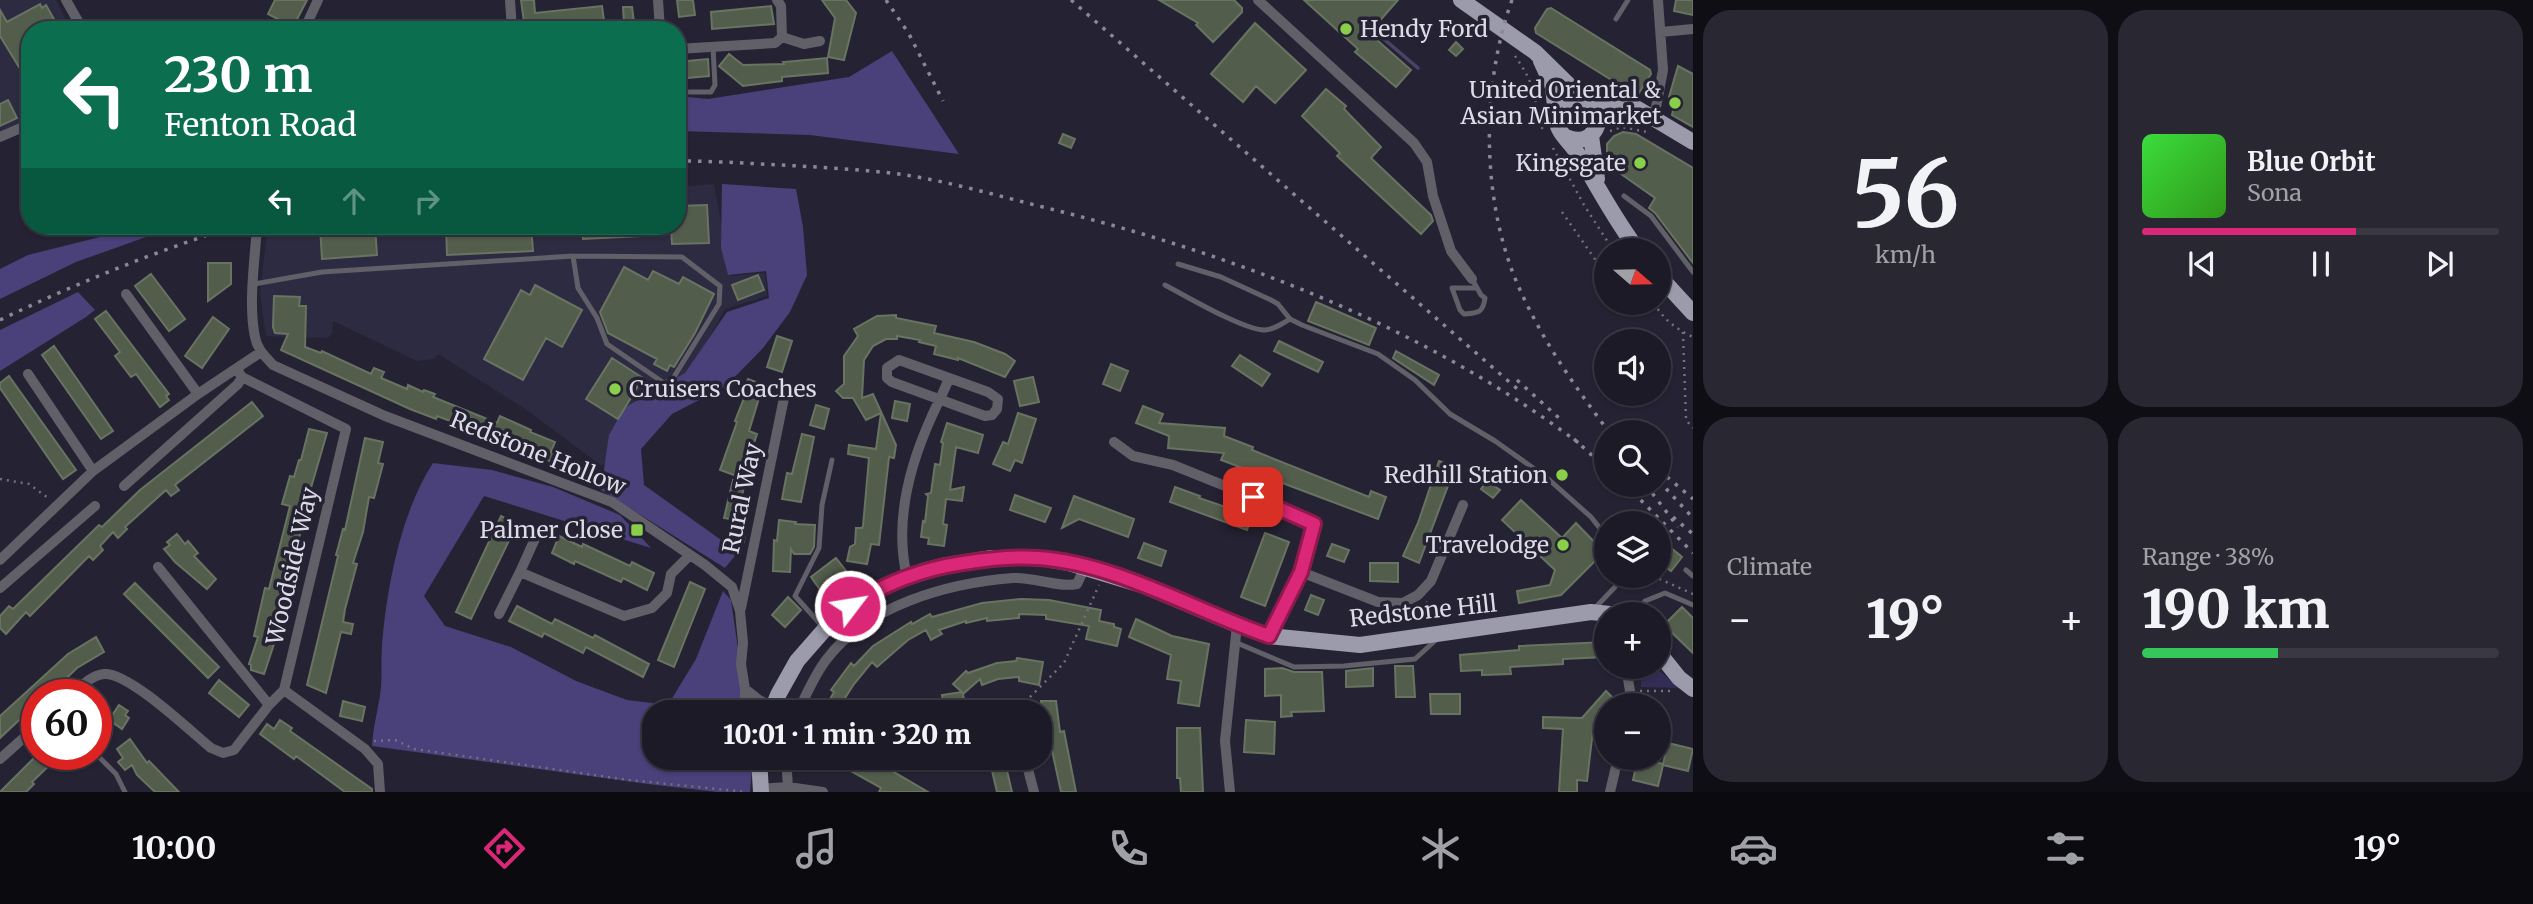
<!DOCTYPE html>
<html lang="en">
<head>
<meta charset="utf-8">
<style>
  body { margin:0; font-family:Merriweather,serif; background:#292732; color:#f1f3f6; height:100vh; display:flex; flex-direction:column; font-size:26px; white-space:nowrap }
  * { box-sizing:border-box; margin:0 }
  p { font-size:23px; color:#a0a1a7 }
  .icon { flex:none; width:38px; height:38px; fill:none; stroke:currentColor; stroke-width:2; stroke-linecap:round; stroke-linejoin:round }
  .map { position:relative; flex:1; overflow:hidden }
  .panel { display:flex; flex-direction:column; gap:10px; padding:10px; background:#0f0e15; width:840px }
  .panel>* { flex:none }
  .top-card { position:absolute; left:21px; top:21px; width:665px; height:214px; border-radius:28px; box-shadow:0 2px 5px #0004,0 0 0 2px #3a3843; background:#0b6e4f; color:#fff; overflow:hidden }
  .needle { width:46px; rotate:110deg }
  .buttons { position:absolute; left:1594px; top:238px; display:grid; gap:14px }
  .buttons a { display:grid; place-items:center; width:77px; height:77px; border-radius:50%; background:#1c1a26; box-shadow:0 2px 5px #0004,0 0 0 2px #3a3843; font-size:35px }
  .speed { position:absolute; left:21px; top:679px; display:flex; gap:14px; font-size:35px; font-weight:700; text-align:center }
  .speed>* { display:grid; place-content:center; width:91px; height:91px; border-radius:50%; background:#1c1a26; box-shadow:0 2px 5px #0004,0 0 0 2px #3a3843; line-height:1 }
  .speed .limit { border:10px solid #d22; background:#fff; color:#111 }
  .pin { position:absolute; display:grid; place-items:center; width:60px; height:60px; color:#fff; margin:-30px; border-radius:14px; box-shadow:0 4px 10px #0006 }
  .me { position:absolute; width:77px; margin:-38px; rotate:59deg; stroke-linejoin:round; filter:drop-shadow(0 0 5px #0008) }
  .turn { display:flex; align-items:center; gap:24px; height:147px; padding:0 28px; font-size:32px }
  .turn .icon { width:91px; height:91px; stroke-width:2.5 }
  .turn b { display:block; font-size:49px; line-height:60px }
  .lanes { display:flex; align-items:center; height:66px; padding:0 28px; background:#0003; justify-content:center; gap:35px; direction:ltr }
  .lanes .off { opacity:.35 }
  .big { font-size:52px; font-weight:800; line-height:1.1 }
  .panel .widget { flex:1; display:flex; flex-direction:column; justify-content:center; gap:10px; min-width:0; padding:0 24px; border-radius:28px; background:#292732 }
  .panel .dial { align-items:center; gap:0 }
  .dial b { font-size:91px; line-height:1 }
  .song { display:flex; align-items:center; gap:21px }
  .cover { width:84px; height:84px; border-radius:10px; background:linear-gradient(135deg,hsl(120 70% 55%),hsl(110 70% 35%)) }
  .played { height:7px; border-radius:4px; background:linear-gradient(90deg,#db2777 60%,#3a3843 60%) }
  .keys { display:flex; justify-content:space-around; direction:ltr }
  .heat { display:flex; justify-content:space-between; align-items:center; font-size:38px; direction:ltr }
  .charge { height:10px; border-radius:5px; background:linear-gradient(90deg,#34c759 38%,#3a3843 0) }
  .panel .tiles { flex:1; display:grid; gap:10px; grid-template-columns:repeat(2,1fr) }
  .trip { position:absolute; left:642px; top:700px; width:410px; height:70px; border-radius:28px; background:#1c1a26; box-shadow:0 2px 5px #0004,0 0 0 2px #3a3843; font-weight:800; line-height:70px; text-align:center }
  .tabs { display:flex; height:112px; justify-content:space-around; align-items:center; background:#0b0a0f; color:#a0a1a7 }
  .tabs .icon { width:49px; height:49px }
  .tabs .current { color:#db2777 }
  .tabs b { font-size:32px; color:#f1f3f6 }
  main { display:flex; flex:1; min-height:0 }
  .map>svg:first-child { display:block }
  .built { fill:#2d2b41 }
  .green { fill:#332d55 }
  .forest { fill:#4a407a }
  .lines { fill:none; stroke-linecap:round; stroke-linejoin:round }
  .stream { stroke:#4c4267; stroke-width:3.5 }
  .building { fill:#535d4c; stroke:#697362; stroke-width:2 }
  .path { stroke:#72717e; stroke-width:2.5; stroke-dasharray:2 5; stroke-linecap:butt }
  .service { stroke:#616069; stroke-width:5 }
  .minor { stroke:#616069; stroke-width:10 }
  .primary { stroke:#9c9bac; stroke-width:16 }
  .rail { stroke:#898895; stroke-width:3.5; stroke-dasharray:3.5 7; stroke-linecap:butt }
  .route-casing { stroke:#8e194d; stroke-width:18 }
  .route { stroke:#db2777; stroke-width:12 }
  .poi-dot { fill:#89cf49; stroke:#252333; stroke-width:2.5 }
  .labels { text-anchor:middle; stroke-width:7; stroke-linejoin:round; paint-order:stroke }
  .poi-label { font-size:23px; fill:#dcdbe6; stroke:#252333; text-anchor:end }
  .street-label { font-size:23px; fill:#dcdbe6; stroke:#252333 }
</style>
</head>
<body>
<main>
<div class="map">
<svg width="1693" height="792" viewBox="0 0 1693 792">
  <rect width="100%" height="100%" fill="#252333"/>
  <path class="built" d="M0 0H56L71 30H30V121L0 134Z
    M714 184 731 276 765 273 767 296 725 309 680 391 602 466 524 408 438 354 434 359 417 361 333 321 332 333 328 338 266 336 260 293 267 231 287 226H677V187Z"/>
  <path class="green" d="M1641 667H1655L1679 688 1641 687Z"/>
  <path class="forest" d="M892 51 959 154 810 135 677 131V96L708 99 849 77Z
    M722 184 796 189 803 227 807 275 790 312 763 348 726 386 672 414 641 449 644 485 738 552 725 568 601 490 609 435 624 408 685 373 727 312 769 298 766 271 728 275 721 248Z
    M121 226H177L76 262 0 299V269L28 255 100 237Z
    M78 292 95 310 86 317 0 371V330Z
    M433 463 492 470 553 487 620 515 651 548 484 496 424 596 445 626 511 647 576 681 627 700 668 705 696 659 723 591 731 600 739 656 742 712H654V758H753L750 792H717L648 784 372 746C373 726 379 707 381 687 382 673 381 658 382 644 387 586 401 512 433 463Z"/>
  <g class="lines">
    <path class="stream" d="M1372 29 1418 68"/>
  </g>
  <path class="building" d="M275 0H307L293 27 268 14Z
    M521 0H534L535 13 602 6 605 28 525 30Z
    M677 0H693L695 15 679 17Z
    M822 0H846L856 13 844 60 828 57 835 18Z
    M1159 0H1234L1242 8V12L1213 42 1196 25 1198 23Z
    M1304 0H1398L1369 33 1411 70 1396 87 1355 52 1358 49Z
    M1676 0H1693V15L1674 11Z
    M40 4 42 8 46 5 60 30H30V85L0 36V10L7 22Z
    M771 6 774 24 712 29 711 12Z
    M623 7H632L634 22 624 23Z
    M1551 8 1650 70 1651 74 1637 96 1536 33 1535 28 1547 9Z
    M1255 23 1306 70 1275 103 1256 86 1243 102 1211 74Z
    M1456 42 1463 49 1456 56 1449 50Z
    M729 54 743 65 784 64 783 62 827 58 828 73 782 77V81L743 86 719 66Z
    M708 59 709 76 677 79V62Z
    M1678 66 1693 74V127L1672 115 1675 102 1669 97Z
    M1326 89 1346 106 1344 109 1381 147 1371 158 1431 215 1433 221 1421 234 1337 156 1340 153 1302 116Z
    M8 100 17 118 0 126V104Z
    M1623 132 1636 134 1693 168V263L1655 213 1649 208 1655 198 1614 169 1607 160V144L1614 136Z
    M1063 134 1075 139 1071 148 1059 143Z
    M707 205 709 243 672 244 671 226H677V206Z
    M320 226H375L377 255 322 259Z
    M446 226H531L533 251 447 255Z
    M582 226H640L641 236 583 239Z
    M208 263H231V284L208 301Z
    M624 267 648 280 653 271 679 284 683 277 714 294 695 333 674 367 670 365 667 371 654 364 657 359 608 333 600 312Z
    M151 274 185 319 169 331 135 286Z
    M758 275 764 290 738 300 732 285Z
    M535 285 582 310 562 347 546 338 523 380 484 359 521 290 530 295Z
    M274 296 300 297 299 306H306L305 347 321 353 322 351 371 374 374 368 384 372 381 378 407 389 408 385 423 392 424 390 435 394 433 397 497 423 500 416 531 430 530 432 555 442 551 452 559 455 556 464 507 442 437 416 436 419 410 409 281 350 288 334 275 333 273 327Z
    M1316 302 1376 328 1369 345 1308 321Z
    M106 311 169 394 166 396 169 400 160 407 136 374 131 377 115 356 120 352 95 319Z
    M896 315V318L936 326 934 333 974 342 1005 354 1015 361 1005 377 958 358V360L934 354 936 346 919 342 920 340 897 336V339H886L873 346 864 360 862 398 873 394 896 445 894 458 889 457 879 545 871 544 867 564 847 561 850 547 855 544 856 528H862L863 526 869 458 848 454 849 445 876 449 881 413 866 420 853 398H843L836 391 844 384V356L858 336 854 329 877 316Z
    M213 317 229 329 202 368 185 356Z
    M777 336 792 341 782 372 767 367Z
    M1279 341 1323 362 1318 372 1274 351Z
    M54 346 113 431 101 439 42 355Z
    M1396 351 1439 375 1434 385 1393 358Z
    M1240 355 1270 374 1262 386 1232 366Z
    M612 358 643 378 618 419 586 399Z
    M1111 364 1128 371 1120 391 1103 384Z
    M9 376 76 470 63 479 0 388V383Z
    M1033 377 1039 402 1020 406 1014 381Z
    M748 379 763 385 749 431 757 434 742 478 720 470 737 422 735 421 744 398 741 397Z
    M895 401 910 404 907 421 892 418Z
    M252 402 263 416 175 485 179 490 171 496 166 490 125 527 127 529 118 538 113 532 100 546 103 550 93 560 89 556 30 616 26 612 6 634 0 628V616L9 606 13 609 99 525 102 527 140 490Z
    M816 405 829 409 824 429 810 425Z
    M1143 406 1163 414 1159 423 1225 428 1224 436 1253 447 1252 450 1369 497 1371 491 1386 497 1378 519 1221 460 1224 453 1168 448 1169 436 1136 423Z
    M1018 413 1036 419 1022 463 1015 460 1010 471 993 464 1003 442 1008 444Z
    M947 423 983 435 978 453 956 447 950 490 964 487 962 501 946 499 943 524 947 525 944 546 928 544 929 538 921 537 923 521 925 522 928 496 926 494 931 493 935 464 940 465 943 443 941 442Z
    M309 429 327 433 308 498 279 629 264 674 251 670V665L249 664 258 637 254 636 265 588 269 589 290 506 282 504 290 476 294 477 299 460H301Z
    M802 434 814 437 801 502 782 499 787 473 792 474Z
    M365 438 383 442 378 463 383 464 374 498 369 497 363 532 353 563 357 564 345 609 343 622 353 624 351 634 341 632 326 693 307 685 338 556 336 555 339 544 343 529 345 530Z
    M1439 461 1455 467 1419 563 1403 556 1418 523Z
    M733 480 745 483 736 520 724 518Z
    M1487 481 1500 490 1493 498 1481 489Z
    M1175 487 1200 496 1199 498 1252 516 1247 530 1170 502Z
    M1015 495 1051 508 1045 522 1010 510Z
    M1074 496 1134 519 1128 537 1079 519 1062 528Z
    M1521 500 1562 538 1576 523 1604 552 1561 595 1519 603 1517 591 1550 585 1555 570 1502 520Z
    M501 516 517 524 471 619 456 612Z
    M779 520 796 522 795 524 815 525 814 547 810 554H794L791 549 790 572 773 571 774 540 777 541Z
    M733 527 745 528 744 542H732Z
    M1265 533 1289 542 1265 606 1241 597Z
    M177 534 185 544 188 541 198 553 194 556 216 579 207 589 175 562 164 549 170 545 167 542Z
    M559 536 582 547 583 544 630 566 632 562 654 573 647 590 623 578 621 582 575 561 574 564 552 553Z
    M1659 538 1682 557 1671 571 1659 562Z
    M1144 543 1166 551 1161 566 1138 558Z
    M1332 544 1349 550 1344 562 1327 556Z
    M836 558 847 572 821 591 811 577Z
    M1370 563H1398V582L1370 581Z
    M690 582 705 589 674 667 658 660Z
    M135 583 219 667 208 678 124 594Z
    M1311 595 1324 600 1318 615 1305 610Z
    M788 597 801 610 785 627 772 615Z
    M1021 599 1049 600 1101 610 1099 621 1114 624V627L1121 629 1117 646 1086 639 1089 626 1046 619V615L1019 614V618L987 621V618L966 623V621L939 630 942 634 931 640 926 630 908 640 877 667 872 662 854 684 836 712H823L834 692 831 690 851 663 854 666 873 646 911 622 912 624 930 614 932 617 982 603Z
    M517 606 552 624 555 619 593 638 595 635 649 664 643 677 586 647 583 653 544 633 542 637 509 621Z
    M1682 607 1693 618V653L1664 625Z
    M1136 619 1172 636 1209 644 1199 706 1178 703 1181 681 1167 679 1171 655 1129 637Z
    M96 637 104 652 77 668 49 695H37V703L0 738V716L68 654Z
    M1606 642V657L1563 659V664L1510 667 1511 674 1482 675V670L1461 671 1460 655 1519 650V646Z
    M1017 658 1043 662 1039 685 1019 681V677L998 679 982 685 980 679 963 694 966 712H944L942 695 962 692 953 684 966 671 968 673 997 663 1016 661Z
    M1395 666H1413L1415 697H1396Z
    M1282 668 1294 672H1322L1324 711 1291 712 1292 716 1281 717V695L1265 696V669Z
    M1373 668V686L1346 687V671Z
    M219 680 249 705 239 717 209 693Z
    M1606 691 1620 705H1606V730H1593L1587 781 1577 780V792H1559L1563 729 1543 728V717L1582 718Z
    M1430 694H1460V714H1431Z
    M343 701 365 707 362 721 340 716Z
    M1041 701H1056L1060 732 1064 731 1076 792H1061L1047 727H1043Z
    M119 705 128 711 125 715 129 718 122 729 109 720Z
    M280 720 292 728 290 731 372 789V792H345L296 756 294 759 260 734 267 724 274 729Z
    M1246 720 1275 722 1274 754 1244 752Z
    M1177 728H1200L1203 792H1181L1180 778H1177Z
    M130 739 147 763 149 761 179 792H155L137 775 132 765 125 770 118 762 123 758 117 749Z
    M1668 743 1693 749 1688 771 1663 765 1658 786 1633 780 1638 758 1663 764Z
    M38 754H61L32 782 34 784 26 792H0Z
    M794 758H826L822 769Z
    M858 758H870L928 792H879L881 788 851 771Z
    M989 758H1004L1012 792H997Z"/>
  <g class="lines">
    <path class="path" d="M1515 56C1522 66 1529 77 1533 90 1538 108 1534 115 1545 133
      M1610 131 1622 127 1647 132
      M1553 148 1584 205 1613 250
      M1562 212 1606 275
      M1628 303C1640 315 1652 310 1664 300
      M1654 303C1663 319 1676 329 1693 337
      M1683 332 1686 420 1693 428
      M0 479 29 484 48 498
      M1653 576 1693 594
      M1426 602 1445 617
      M1640 691H1672
      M1025 702 1064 663 1099 585
      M374 741 395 740 414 749 629 780 747 792"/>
    <path class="service" d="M1616 19 1628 0
      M677 92H711L715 85 713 47
      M1624 196 1651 216 1693 272
      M1178 264 1221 277 1271 300 1278 304 1290 319 1302 325 1378 354 1415 380 1450 414 1495 441 1546 477 1591 517 1606 536
      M1472 279 1481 295 1485 298C1483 313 1478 313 1464 314L1460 310 1452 288H1476
      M254 284 322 272 573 256 682 257 720 286 719 304 672 380 664 383 607 344 597 318 578 288 573 256
      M1165 285C1186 296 1245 331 1265 330 1275 329 1282 324 1290 319
      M1686 570 1693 576
      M1593 610 1615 587 1619 576
      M1635 614 1645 601 1665 593 1693 605
      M822 626 795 596 819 548 822 505 832 460
      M1237 643 1294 667 1344 666 1415 659 1438 638
      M96 754 116 774 125 792"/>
    <path class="minor" d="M66 0 83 30
      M510 0 512 30
      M658 0 660 30
      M1258 0 1414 143 1427 162 1433 196 1451 251 1472 279
      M304 30 318 0
      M1661 32 1693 29
      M782 37 804 44 820 41
      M677 49 775 43 782 37 781 6 777 0
      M1654 118 1663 70 1658 0
      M0 137 30 124
      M257 226C255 259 248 304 255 337 257 349 265 356 273 365L385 416 612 502 705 565 732 587 740 611 743 643 741 664 745 689V707L747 712
      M126 294 198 394
      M899 360 988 392 998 399 997 409 992 415 985 416 892 382 887 378V368Z
      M237 370 242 377 346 429 284 690 365 749 378 764 380 792
      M28 374 93 471
      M1114 442 1133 456 1173 465 1302 517 1314 524 1301 572 1269 636
      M124 486 238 384 242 377
      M0 560 93 471 198 394 261 352
      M158 567 269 705
      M520 572 538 532
      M1301 572 1378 602 1403 603 1418 595 1431 581 1463 505
      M907 577C894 523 909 467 931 418 937 404 944 392 949 378
      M0 588 95 506
      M741 608 785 393
      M499 614 520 572 624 616 652 608 667 593 671 574 689 556
      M1626 667 1630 691 1628 705
      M745 689 759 700 773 707
      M72 695C81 687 91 675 104 674 129 672 190 731 211 748L223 753 234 750 269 705 284 690
      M798 712C806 695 814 676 826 660 867 605 948 583 1013 578 1035 577 1058 588 1077 584L1085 567
      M1016 712 1020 711
      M786 758 788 787
      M1025 758 1034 792
      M0 759 37 726
      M760 789 788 787 823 792
      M1230 792 1225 741 1237 625
      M1610 792 1618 758"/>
    <path class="primary" d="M1461 0 1535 52 1582 98
      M1541 61 1553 87 1556 116
      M1587 100 1638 109 1693 142
      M1591 136 1597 179
      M1566 137C1584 145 1598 135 1599 115 1590 88 1553 95 1557 122 1558 133 1571 143 1577 153 1598 186 1614 219 1638 250
      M1659 276 1693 313
      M1659 653 1679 678 1693 689
      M771 712 778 695 797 661 825 629 850 606 884 586 923 571 942 566 992 558H1041L1069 563 1142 585 1237 625 1269 636 1360 645 1591 612 1610 614
      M759 758 761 792"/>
    <path class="rail" d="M886 0 909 34 943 101
      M1071 0 1522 393
      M1512 0C1480 89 1481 206 1521 292 1544 343 1576 388 1609 432
      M677 161C718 161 758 164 799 166 832 168 866 170 899 174 947 181 995 195 1043 207 1233 254 1422 325 1580 444
      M0 320C77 283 154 252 235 226
      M1517 380 1559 418
      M1574 439 1606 468
      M1659 470 1693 499
      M1659 481 1693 518
      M1626 485 1693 553
      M1646 485 1678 527
      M1673 517 1693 534"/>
  </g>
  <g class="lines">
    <defs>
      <path id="route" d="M850 606C885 583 922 569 963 563 988 559 1013 556 1038 558 1115 563 1196 611 1269 636L1301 572 1314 524 1253 497"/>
    </defs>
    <use href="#route" class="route-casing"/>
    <use href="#route" class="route"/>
  </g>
  <g class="poi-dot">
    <circle cx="1346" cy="29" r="7"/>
    <circle cx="1675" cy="103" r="7"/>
    <circle cx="1640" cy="163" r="7"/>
    <circle cx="615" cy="389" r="7"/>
    <circle cx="1562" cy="475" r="7"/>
    <rect x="630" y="523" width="14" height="14" rx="3.5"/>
    <circle cx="1563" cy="545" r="7"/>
  </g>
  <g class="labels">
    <g class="poi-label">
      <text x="1360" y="37" text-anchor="start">Hendy Ford</text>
      <text x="1661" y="98">United Oriental &amp;<tspan x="1661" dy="26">Asian Minimarket</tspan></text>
      <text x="1626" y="171">Kingsgate</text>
      <text x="629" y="397" text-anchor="start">Cruisers Coaches</text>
      <text x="1548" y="483">Redhill Station</text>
      <text x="623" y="538">Palmer Close</text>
      <text x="1549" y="553">Travelodge</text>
    </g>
    <g class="street-label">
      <text transform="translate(538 453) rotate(22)" y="8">Redstone Hollow</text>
      <text transform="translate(742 498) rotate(-78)" y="8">Rural Way</text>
      <text transform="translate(292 566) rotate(-77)" y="8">Woodside Way</text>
      <text transform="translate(1423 611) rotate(-6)" y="8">Redstone Hill</text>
    </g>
  </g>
</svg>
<div class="buttons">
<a><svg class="needle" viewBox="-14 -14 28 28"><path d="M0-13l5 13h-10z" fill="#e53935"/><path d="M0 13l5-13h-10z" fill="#a0a1a7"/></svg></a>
<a><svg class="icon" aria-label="sound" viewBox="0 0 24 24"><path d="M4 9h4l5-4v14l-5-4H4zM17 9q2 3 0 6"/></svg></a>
<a><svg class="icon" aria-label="search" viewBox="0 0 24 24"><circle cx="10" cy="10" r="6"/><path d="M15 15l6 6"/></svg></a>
<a><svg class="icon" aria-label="layers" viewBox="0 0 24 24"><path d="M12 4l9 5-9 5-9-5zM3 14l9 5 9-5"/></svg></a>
<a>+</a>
<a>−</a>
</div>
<div class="speed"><div class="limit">60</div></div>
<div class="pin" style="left:1253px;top:497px;background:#d93025"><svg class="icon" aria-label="arrive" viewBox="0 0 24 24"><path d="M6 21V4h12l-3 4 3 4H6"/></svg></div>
<svg class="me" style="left:850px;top:606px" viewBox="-20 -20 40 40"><circle r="17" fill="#db2777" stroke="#fff" stroke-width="3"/><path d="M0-11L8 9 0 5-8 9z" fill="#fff"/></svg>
<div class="trip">10:01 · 1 min · 320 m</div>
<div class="top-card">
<div class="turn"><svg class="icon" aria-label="left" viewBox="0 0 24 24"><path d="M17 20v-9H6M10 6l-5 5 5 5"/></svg><div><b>230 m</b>Fenton Road</div></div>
<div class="lanes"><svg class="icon" aria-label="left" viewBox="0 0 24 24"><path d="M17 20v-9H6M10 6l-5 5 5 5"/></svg><svg class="icon off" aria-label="ahead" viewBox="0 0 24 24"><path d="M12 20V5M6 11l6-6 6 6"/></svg><svg class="icon off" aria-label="right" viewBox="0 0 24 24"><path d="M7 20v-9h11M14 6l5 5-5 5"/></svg></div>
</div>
</div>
<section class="panel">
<div class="tiles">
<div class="widget dial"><b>56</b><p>km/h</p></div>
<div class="widget">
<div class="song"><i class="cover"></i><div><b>Blue Orbit</b><p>Sona</p></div></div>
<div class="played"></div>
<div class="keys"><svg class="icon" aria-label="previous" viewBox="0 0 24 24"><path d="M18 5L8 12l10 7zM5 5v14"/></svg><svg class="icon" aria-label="pause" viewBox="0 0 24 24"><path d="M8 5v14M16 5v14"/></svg><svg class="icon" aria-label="next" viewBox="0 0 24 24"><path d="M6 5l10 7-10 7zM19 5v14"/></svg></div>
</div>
<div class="widget"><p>Climate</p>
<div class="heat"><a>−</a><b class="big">19°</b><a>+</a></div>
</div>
<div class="widget"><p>Range · 38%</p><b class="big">190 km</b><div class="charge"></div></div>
</div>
</section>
</main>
<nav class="tabs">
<b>10:00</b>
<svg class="icon current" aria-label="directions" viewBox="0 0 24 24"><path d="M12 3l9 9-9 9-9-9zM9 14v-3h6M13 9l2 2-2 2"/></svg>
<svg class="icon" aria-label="music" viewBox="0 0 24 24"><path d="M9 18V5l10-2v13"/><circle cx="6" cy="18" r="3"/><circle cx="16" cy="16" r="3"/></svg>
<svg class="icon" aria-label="phone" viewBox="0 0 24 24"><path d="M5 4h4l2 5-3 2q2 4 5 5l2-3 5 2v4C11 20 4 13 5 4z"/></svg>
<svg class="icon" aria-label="climate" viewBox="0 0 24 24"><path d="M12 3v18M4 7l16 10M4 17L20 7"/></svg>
<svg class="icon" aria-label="car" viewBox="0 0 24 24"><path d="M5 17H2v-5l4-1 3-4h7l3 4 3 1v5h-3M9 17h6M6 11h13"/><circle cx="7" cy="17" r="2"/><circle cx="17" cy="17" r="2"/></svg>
<svg class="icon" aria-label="filters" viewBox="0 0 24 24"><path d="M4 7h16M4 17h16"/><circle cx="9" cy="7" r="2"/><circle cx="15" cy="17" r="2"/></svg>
<b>19°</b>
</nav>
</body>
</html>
